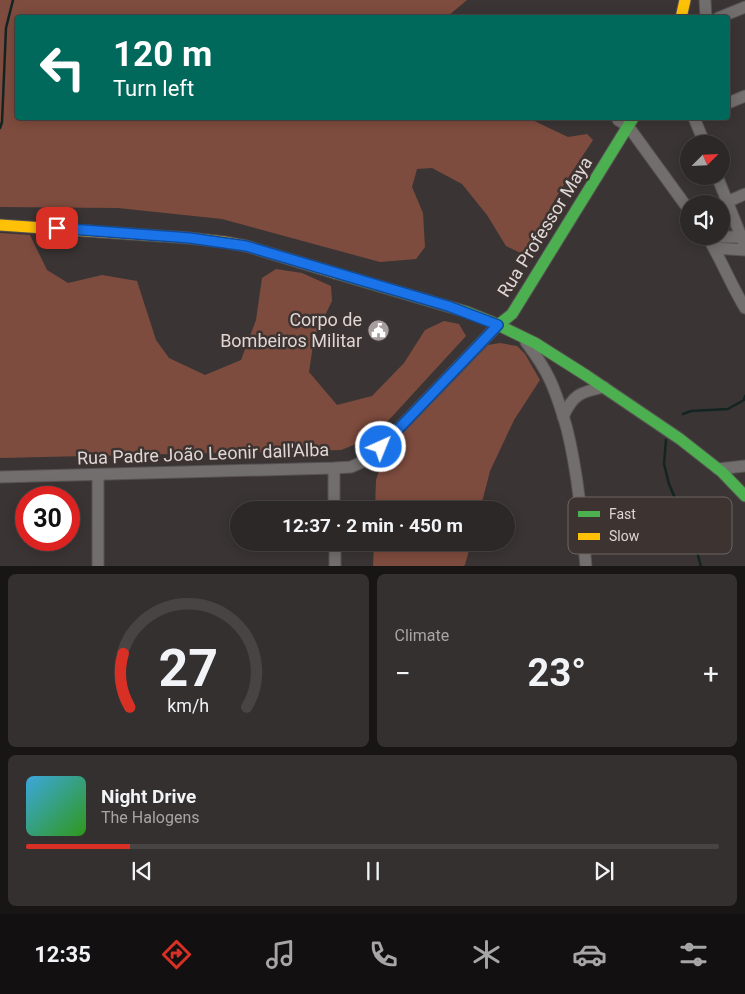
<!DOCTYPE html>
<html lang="en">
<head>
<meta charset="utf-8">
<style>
  body { margin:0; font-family:Roboto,sans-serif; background:#34302f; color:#f1f3f6; height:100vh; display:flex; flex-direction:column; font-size:19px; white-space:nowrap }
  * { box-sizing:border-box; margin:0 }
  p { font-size:16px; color:#a6a6a7 }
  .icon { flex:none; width:28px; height:28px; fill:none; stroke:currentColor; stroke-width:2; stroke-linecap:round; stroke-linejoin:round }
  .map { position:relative; height:566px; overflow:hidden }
  .details { display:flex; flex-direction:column; gap:8px; padding:8px; background:#181615; flex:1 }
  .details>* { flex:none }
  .banner { position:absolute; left:15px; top:15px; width:715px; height:105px; border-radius:5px; box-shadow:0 2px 12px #0003,0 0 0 1px #484444; background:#00695c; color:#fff; overflow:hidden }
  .needle { width:32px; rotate:66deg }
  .fabs { position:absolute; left:680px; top:135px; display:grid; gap:10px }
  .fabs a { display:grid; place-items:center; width:50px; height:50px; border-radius:50%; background:#2c2827; box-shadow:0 2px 12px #0003,0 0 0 1px #484444; font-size:25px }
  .speed { position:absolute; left:15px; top:486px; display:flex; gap:10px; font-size:25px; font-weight:700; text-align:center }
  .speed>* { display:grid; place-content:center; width:65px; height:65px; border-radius:50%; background:#2c2827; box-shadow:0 2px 12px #0003,0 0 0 1px #484444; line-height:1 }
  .speed .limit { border:8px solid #d22; background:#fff; color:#111 }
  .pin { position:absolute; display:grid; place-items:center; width:42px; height:42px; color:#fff; margin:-21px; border-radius:10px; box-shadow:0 2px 8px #0006 }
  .me { position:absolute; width:55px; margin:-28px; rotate:44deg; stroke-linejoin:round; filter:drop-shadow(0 0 4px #0008) }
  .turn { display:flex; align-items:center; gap:18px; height:105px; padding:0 15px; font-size:22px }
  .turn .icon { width:65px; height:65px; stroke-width:2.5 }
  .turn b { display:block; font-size:35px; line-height:42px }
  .big { font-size:38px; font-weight:700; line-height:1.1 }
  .details .tile { flex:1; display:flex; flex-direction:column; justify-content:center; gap:8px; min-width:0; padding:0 18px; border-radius:8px; background:#34302f }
  .details .dial { align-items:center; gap:0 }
  .dial svg { height:130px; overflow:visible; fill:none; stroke:#484444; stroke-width:7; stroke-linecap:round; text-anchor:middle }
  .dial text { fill:#f1f3f6; stroke:none }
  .song { display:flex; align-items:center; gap:15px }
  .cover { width:60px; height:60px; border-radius:8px; background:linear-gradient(135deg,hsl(200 70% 55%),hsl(110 70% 35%)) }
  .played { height:5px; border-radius:2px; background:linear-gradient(90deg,#d93025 15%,#484444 15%) }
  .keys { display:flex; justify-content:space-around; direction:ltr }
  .heat { display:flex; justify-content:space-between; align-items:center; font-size:28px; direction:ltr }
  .details .tiles { flex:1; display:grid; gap:8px; grid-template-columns:1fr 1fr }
  .tile:last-child { grid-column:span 2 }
  .trip { position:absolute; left:230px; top:501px; width:285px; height:50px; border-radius:25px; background:#2c2827; box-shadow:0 2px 12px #0003,0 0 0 1px #484444; font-weight:700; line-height:50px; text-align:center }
  .dock { display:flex; height:80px; justify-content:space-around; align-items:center; background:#121010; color:#a6a6a7 }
  .dock .icon { width:35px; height:35px }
  .dock .current { color:#d93025 }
  .dock b { font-size:22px; color:#f1f3f6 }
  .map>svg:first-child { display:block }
  .green { fill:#7e4c3e }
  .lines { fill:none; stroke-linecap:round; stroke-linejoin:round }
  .stream { stroke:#132423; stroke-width:2.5 }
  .street-casing { stroke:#575251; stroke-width:13 }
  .fast-casing { stroke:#575251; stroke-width:13 }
  .slow-casing { stroke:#575251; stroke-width:13 }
  .street { stroke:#716e6d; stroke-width:11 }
  .fast { stroke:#4caf50; stroke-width:11 }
  .slow { stroke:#ffc107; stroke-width:11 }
  .route-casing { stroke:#114b97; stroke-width:12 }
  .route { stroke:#1a73e8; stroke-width:9 }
  .labels { text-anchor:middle; stroke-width:5; stroke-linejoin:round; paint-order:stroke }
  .street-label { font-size:18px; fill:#ded7d6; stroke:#3d3431 }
  .poi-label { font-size:18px; fill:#ded7d6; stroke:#3d3431; text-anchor:end }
  .key { fill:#3d3431; stroke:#6d6563; stroke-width:1 }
  .key-label { font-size:14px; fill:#ded7d6 }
</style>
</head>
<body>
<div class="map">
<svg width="745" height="567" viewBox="0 0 745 567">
  <rect width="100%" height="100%" fill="#3a3534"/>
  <path class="green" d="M0 0H467L448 16V18H18V118H528L568 137 587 134 593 140 566 181 523 254 506 246 487 215 462 184 432 168 417 169 412 187 423 213 425 247 416 259 380 262 222 219 118 208 0 207Z
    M0 233 30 235 47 270 68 283 102 275 137 281 156 340 169 358 205 375 241 360 256 320 262 278 276 269 302 273 331 286 332 301 314 338 309 372 337 405 372 396 404 363 425 330 444 321 459 324 466 336 376 434 364 441 341 450 0 458Z
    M500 343 517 346 525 354 540 380 514 420 490 471 480 510H375L376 480 385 452 488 345Z
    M374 543V542L471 543 465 565 463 566 373 567Z"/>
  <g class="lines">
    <path class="stream" d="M0 128 2 122 6 28 13 0
      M683 414 691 411 728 409 744 400 745 396
      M666 440 664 464 669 484 695 544 701 567"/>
    <defs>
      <path id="street" d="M705 0 706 18
        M718 18 745 7
        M728 103 745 96
        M694 118 705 144
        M618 120 628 126 689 210
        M717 176 745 246
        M727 202 745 194
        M707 236C721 259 731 285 745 308
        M707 237H741
        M714 248 745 250
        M526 342C535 354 543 365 549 378 557 394 562 412 567 429 578 474 582 520 586 567
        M563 417C573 394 581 392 604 387
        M334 468V510
        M718 469 745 466
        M98 475V567
        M0 477 334 468 351 467 362 462 381 447 498 325
        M335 542V567"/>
      <path id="fast" d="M335 273 467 312 492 322 535 343 587 376 680 439 722 472 745 496
        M498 325 512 314 633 118"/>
      <path id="slow" d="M681 18 685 0
        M0 225 189 238 224 242 246 246 335 273"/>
    </defs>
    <use href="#street" class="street-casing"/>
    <use href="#fast" class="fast-casing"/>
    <use href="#slow" class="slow-casing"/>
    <use href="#street" class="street"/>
    <use href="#fast" class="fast"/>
    <use href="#slow" class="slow"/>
  </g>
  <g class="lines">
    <defs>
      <path id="route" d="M57 228 190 238 246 246 448 306 498 325 381 447"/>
    </defs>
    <use href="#route" class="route-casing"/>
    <use href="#route" class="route"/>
  </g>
  <defs>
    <symbol id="civic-disc" viewBox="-11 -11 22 22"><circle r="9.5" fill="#a59e9d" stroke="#3d3431"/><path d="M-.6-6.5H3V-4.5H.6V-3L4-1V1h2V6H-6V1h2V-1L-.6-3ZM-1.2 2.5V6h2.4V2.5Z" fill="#fff"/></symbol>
  </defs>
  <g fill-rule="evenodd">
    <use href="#civic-disc" x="366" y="318" width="25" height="25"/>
  </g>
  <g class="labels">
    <g class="street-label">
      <text transform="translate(545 227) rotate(-58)" y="6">Rua Professor Maya</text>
      <text transform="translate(203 454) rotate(-2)" y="6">Rua Padre João Leonir dall'Alba</text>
    </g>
    <g class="poi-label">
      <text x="362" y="326">Corpo de<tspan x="362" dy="21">Bombeiros Militar</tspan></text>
    </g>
  </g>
  <rect x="568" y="497" width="164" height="57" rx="8" class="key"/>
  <rect x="578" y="511" width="22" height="6" fill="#4caf50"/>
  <rect x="578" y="533" width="22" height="7" fill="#ffc107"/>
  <g class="key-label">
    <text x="609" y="519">Fast</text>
    <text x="609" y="541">Slow</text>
  </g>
</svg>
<div class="fabs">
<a><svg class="needle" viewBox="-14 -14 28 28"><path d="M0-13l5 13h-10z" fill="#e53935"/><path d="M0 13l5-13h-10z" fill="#a6a6a7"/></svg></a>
<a><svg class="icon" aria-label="sound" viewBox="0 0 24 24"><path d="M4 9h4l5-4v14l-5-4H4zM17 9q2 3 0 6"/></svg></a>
</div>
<div class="speed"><div class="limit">30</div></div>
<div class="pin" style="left:57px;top:228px;background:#d93025"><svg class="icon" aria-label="arrive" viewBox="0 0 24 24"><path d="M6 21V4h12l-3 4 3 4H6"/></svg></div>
<svg class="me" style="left:381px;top:447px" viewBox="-20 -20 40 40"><circle r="17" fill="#1a73e8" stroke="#fff" stroke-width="3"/><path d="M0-11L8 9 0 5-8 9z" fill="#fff"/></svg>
<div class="trip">12:37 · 2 min · 450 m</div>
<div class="banner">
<div class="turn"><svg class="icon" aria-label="left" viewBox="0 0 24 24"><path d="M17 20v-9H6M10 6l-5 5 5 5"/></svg><div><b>120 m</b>Turn left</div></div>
</div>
</div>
<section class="details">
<div class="tiles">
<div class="tile dial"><svg viewBox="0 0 100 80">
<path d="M14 69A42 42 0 1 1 86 69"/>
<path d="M14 69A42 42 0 0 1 10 36" stroke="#d93025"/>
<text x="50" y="56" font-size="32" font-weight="700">27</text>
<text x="50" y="72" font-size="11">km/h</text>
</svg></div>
<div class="tile"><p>Climate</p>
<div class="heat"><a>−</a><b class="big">23°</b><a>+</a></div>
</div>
<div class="tile">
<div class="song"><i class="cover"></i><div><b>Night Drive</b><p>The Halogens</p></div></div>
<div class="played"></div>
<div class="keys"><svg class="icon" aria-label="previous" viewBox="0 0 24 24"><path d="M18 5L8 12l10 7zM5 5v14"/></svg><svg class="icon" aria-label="pause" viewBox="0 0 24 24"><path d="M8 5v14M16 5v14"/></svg><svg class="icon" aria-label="next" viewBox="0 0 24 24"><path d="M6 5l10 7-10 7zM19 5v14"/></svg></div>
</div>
</div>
</section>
<nav class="dock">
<b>12:35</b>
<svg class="icon current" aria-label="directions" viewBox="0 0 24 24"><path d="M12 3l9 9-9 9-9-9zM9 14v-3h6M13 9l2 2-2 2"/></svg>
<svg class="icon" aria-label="music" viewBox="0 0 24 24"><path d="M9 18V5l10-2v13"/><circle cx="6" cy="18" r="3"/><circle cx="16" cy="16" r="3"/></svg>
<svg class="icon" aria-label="phone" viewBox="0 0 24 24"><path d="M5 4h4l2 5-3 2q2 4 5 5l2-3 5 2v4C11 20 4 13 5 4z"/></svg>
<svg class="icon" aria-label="climate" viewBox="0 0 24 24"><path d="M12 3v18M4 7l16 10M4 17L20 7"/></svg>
<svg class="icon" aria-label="car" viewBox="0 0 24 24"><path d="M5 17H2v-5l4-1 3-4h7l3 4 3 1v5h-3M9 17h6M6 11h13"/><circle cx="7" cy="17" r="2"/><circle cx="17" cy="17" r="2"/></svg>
<svg class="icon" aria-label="filters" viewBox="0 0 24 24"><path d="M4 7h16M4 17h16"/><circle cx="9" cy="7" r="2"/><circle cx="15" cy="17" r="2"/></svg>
</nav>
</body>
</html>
